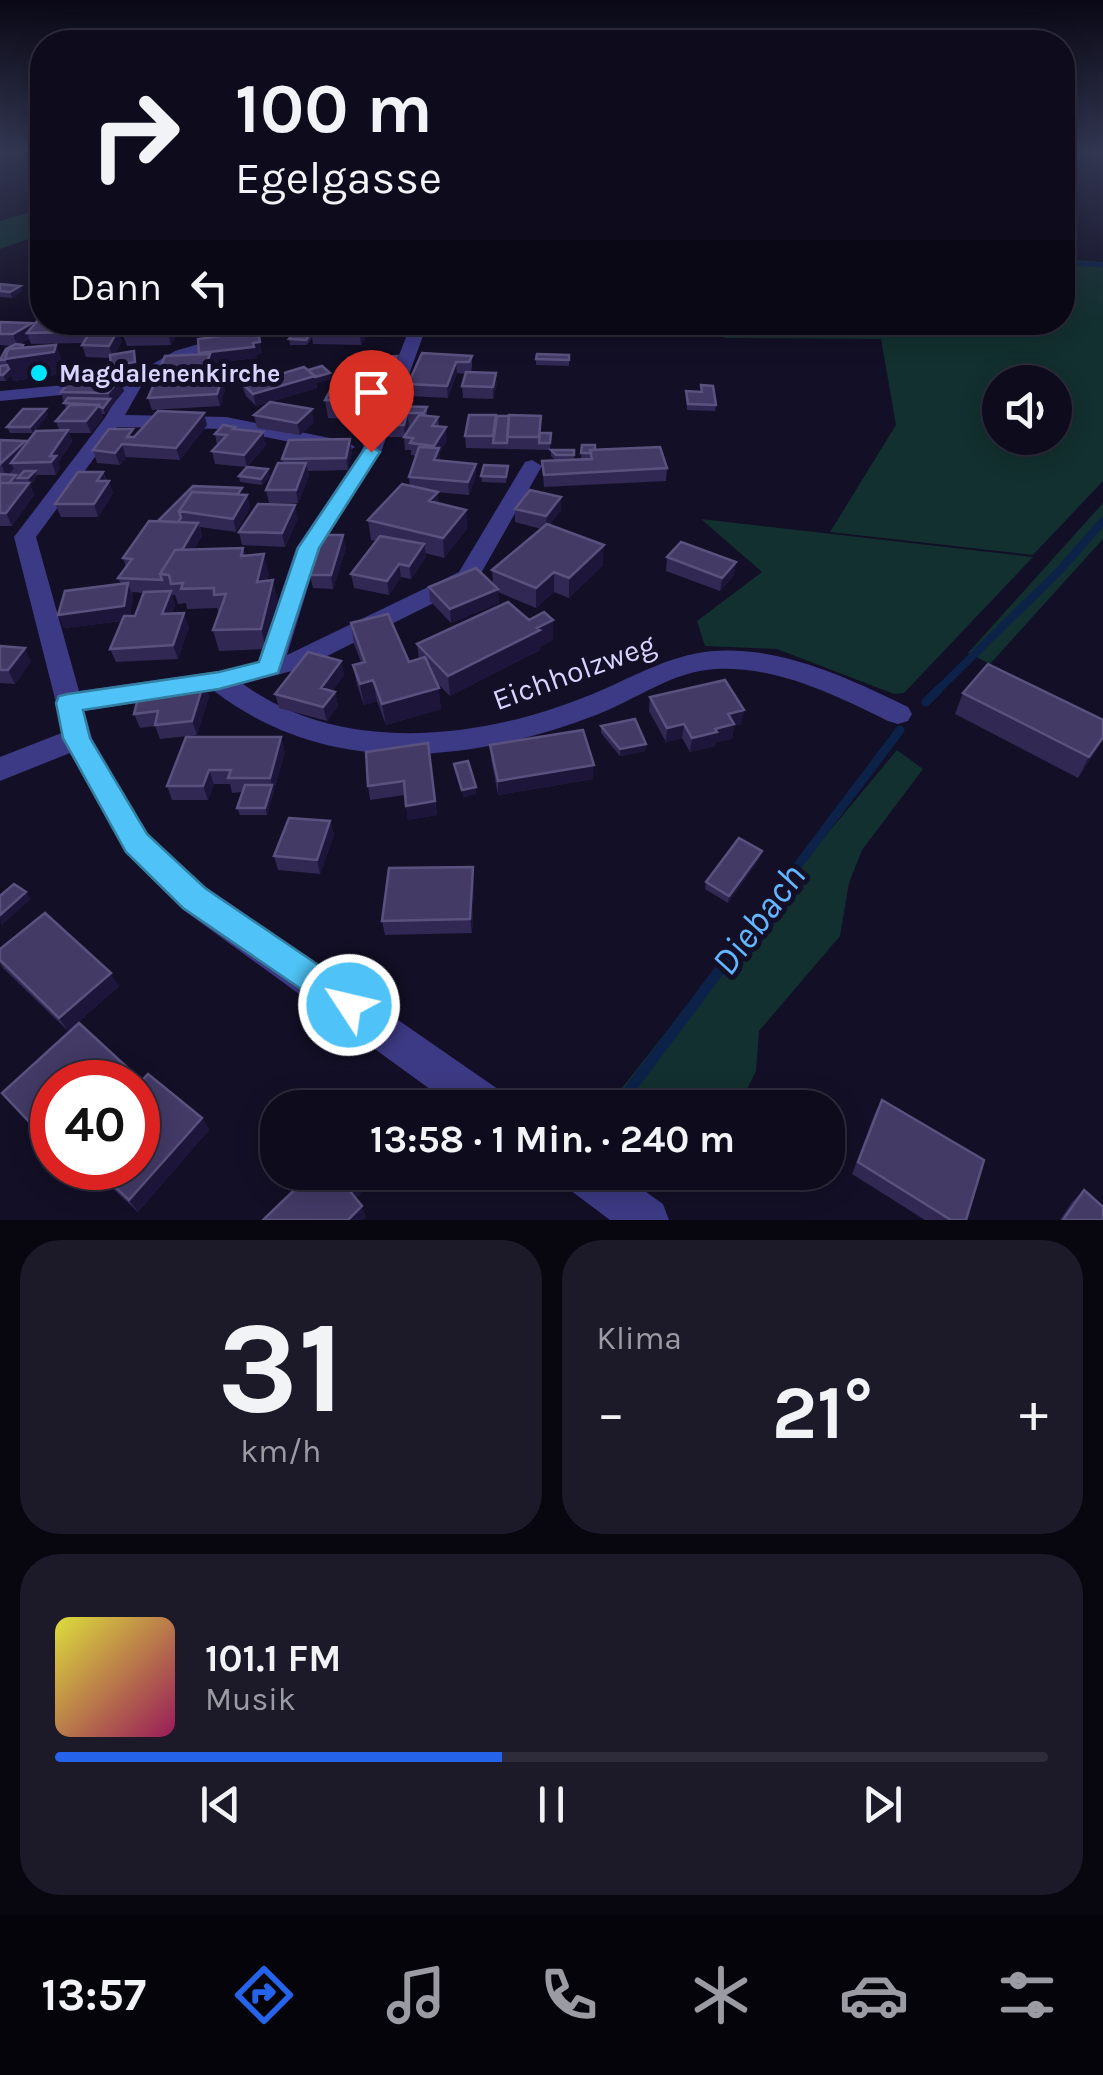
<!DOCTYPE html>
<html lang="de">
<head>
<meta charset="utf-8">
<style>
  body { margin:0; font-family:Karla,sans-serif; background:#1c1929; color:#f1f3f6; height:100vh; display:flex; flex-direction:column; font-size:38px; white-space:nowrap }
  * { box-sizing:border-box; margin:0 }
  p { font-size:32px; color:#9b9ba3 }
  .icon { flex:none; width:55px; height:55px; fill:none; stroke:currentColor; stroke-width:2; stroke-linecap:round; stroke-linejoin:round }
  .map { position:relative; height:1220px; overflow:hidden }
  .side { display:flex; flex-direction:column; gap:20px; padding:20px; background:#08060f; flex:1 }
  .side>* { flex:none }
  .hud { position:absolute; left:30px; top:30px; width:1045px; height:305px; border-radius:40px; box-shadow:0 5px 25px #0003,0 0 0 2px #2e2b3b; background:#0e0b1c; color:#f1f3f6; overflow:hidden }
  .buttons { position:absolute; left:982px; top:365px; display:grid; gap:20px }
  .buttons a { display:grid; place-items:center; width:90px; height:90px; border-radius:50%; background:#0e0b1c; box-shadow:0 5px 25px #0003,0 0 0 2px #2e2b3b; font-size:50px }
  .speed { position:absolute; left:30px; top:1060px; display:flex; gap:20px; font-size:50px; font-weight:700; text-align:center }
  .speed>* { display:grid; place-content:center; width:130px; height:130px; border-radius:50%; background:#0e0b1c; box-shadow:0 5px 25px #0003,0 0 0 2px #2e2b3b; line-height:1 }
  .speed .limit { border:15px solid #d22; background:#fff; color:#111 }
  .pin { position:absolute; display:grid; place-items:center; width:85px; height:85px; color:#fff; margin:-102px -42px; border-radius:50% 50% 50% 0; rotate:-45deg; box-shadow:0 0 10px #0007 }
  .pin .icon { rotate:45deg }
  .me { position:absolute; width:110px; margin:-55px; rotate:305deg; stroke-linejoin:round; filter:drop-shadow(0 0 8px #0008) }
  .turn { display:flex; align-items:center; gap:35px; height:210px; padding:0 40px; font-size:45px }
  .turn .icon { width:130px; height:130px; stroke-width:2.5 }
  .turn b { display:block; font-size:70px; line-height:85px }
  .then { display:flex; align-items:center; height:95px; padding:0 40px; background:#0003; gap:20px; font-size:38px }
  .big { font-size:75px; font-weight:700; line-height:1.1 }
  .side .card { flex:1; display:flex; flex-direction:column; justify-content:center; gap:15px; min-width:0; padding:0 35px; border-radius:40px; background:#1c1929 }
  .side .dial { align-items:center; gap:0 }
  .dial b { font-size:130px; line-height:1 }
  .song { display:flex; align-items:center; gap:30px }
  .cover { width:120px; height:120px; border-radius:15px; background:linear-gradient(135deg,hsl(60 70% 55%),hsl(330 70% 35%)) }
  .played { height:10px; border-radius:5px; background:linear-gradient(90deg,#2563eb 45%,#2e2b3b 45%) }
  .keys { display:flex; justify-content:space-around; direction:ltr }
  .heat { display:flex; justify-content:space-between; align-items:center; font-size:55px; direction:ltr }
  .side .tiles { flex:1; display:grid; gap:20px; grid-template-columns:1fr 1fr }
  .card:last-child { grid-column:span 2 }
  .trip { position:absolute; left:260px; top:1090px; width:585px; height:100px; border-radius:40px; background:#0e0b1c; box-shadow:0 5px 25px #0003,0 0 0 2px #2e2b3b; font-weight:700; line-height:100px; text-align:center }
  .tab-bar { display:flex; height:160px; justify-content:space-around; align-items:center; background:#06040b; color:#9b9ba3 }
  .tab-bar .icon { width:70px; height:70px }
  .tab-bar .active { color:#2563eb }
  .tab-bar b { font-size:45px; color:#f1f3f6 }
  .map>svg:first-child { display:block }
  .green { fill:#12302f; fill-rule:evenodd }
  .lines { fill:none; stroke-linecap:round; stroke-linejoin:round }
  .stream-far3 { stroke:#0c2248; stroke-width:5 }
  .stream-far2 { stroke:#0c2248; stroke-width:8 }
  .stream-far1 { stroke:#0c2248; stroke-width:9 }
  .stream { stroke:#0c2248; stroke-width:11 }
  .minor { fill:#3d3a85; fill-rule:evenodd }
  .tertiary { fill:#3d3a85; fill-rule:evenodd }
  .wall { fill:#312854; fill-rule:evenodd }
  .shaded-wall { fill:#1d163a }
  .building { fill:#433a66; stroke:#5a527e; stroke-width:2.5 }
  .route { fill:#4fc3f7; stroke:#337fa1; stroke-width:2.5 }
  .poi-dot { fill:#00e5ff; stroke:#130f26; stroke-width:4 }
  .labels { text-anchor:middle; stroke-width:10; stroke-linejoin:round; paint-order:stroke }
  .far-poi-label { font-size:25px; font-weight:bold; fill:#d9d4ff; stroke:#130f26; text-anchor:start }
  .street-label { font-size:30px; fill:#d9d4ff; stroke:#130f26 }
  .near-water-label { font-size:38px; font-style:italic; fill:#62b6ff; stroke:#130f26 }
</style>
</head>
<body>
<div class="map">
<svg width="1103" height="1220" viewBox="0 0 1103 1220">
  <rect width="100%" height="100%" fill="#130f26"/>
  <path class="green" d="M42 209V234L0 249V221Z
    M1063 259 1103 262V481L1033 555 830 532 896 425 881 339 724 338 710 323 1062 322ZM1000 382H1055V438H1000Z
    M1103 503V539L990 664 968 653Z
    M701 519 1033 557 904 693 894 694 777 649 705 646 697 621 762 572Z
    M897 750 923 769 862 850 849 883 840 936 759 1031 756 1071 738 1107H607L733 947Z"/>
  <g class="lines">
    <path class="stream-far3" d="M1062 262 1103 265"/>
    <path class="stream-far2" d="M937 691 1061 569 1103 521"/>
    <path class="stream-far1" d="M926 702 939 689
      M753 925 900 730"/>
    <path class="stream" d="M616 1108 755 923"/>
    <path class="minor" d="M273 322H300L187 359 142 385 125 415 226 417 345 441 355 447 345 453 226 429 117 427 36 537 79 691 219 671 258 662 296 548 361 452 412 322H428L381 452 320 548 287 655 459 572 525 462 532 460 542 466 476 582 303 668 243 684C340 755 478 740 585 697 627 681 666 655 713 651 781 646 848 678 908 707L912 714 908 721 898 724 888 721C835 695 777 666 716 669 672 671 636 700 596 715 468 764 328 778 214 691L84 711 92 738 87 746 77 749 67 746 14 537 104 419 129 378 175 351Z
      M96 382 105 387 102 391 0 401V391Z"/>
    <path class="tertiary" d="M77 727 87 730 147 834 206 887 505 1094 511 1108H456L182 909 125 852 70 753 0 781V757Z
      M560 1172H618L663 1204 669 1220H610L566 1187Z"/>
  </g>
  <path class="wall" d="M0 284 20 286 22 291 12 298 0 297Z
    M0 322 33 326 42 322H95L97 329 96 331 122 341 115 354 134 351 137 368 113 371 111 358 86 357 82 345 83 343 31 344 29 339 19 344 23 345 24 348 56 345 64 367 62 374 13 381 11 375 6 381H0V358L12 346 0 345Z
    M182 326 171 345 127 346 123 335Z
    M297 329 368 333 361 345 313 344 312 337 307 345H290L289 339Z
    M262 353 256 355 257 358 213 363 209 377 163 380 160 368Z
    M422 353 472 356V367L471 372 497 384 493 399 463 398 462 386 466 374 457 373 448 398 410 396 408 384Z
    M569 355V366L536 365V359Z
    M308 370 331 379 316 383 317 388 256 406 246 396 243 388 242 382Z
    M398 373 378 420 328 418 325 400Z
    M120 379 124 391 105 414H102L103 417 91 433H69L72 442 58 463 60 468 56 475H36L37 477 30 485 34 495 12 526H0V440L25 441 26 444 59 430 56 421 66 409 61 392Z
    M701 385 716 405 715 411 687 410 686 391 700 392Z
    M225 390 220 406 152 410 148 398Z
    M390 406 427 407V416L438 417 439 426 447 440 440 452V461L476 464V476L469 495 435 492 439 503 466 510 467 529 444 558 425 553 426 557 411 579 401 577 389 595 354 588 351 574 376 541 371 540 368 520 410 486 409 477 416 456 411 455V450H405L404 437H385L384 425Z
    M48 415 33 433H10L7 427Z
    M254 415 314 422 300 435 257 428Z
    M207 425 180 460 126 457 120 465 97 463 93 450 135 436Z
    M236 430 263 432 266 445 247 467 270 476 262 485 240 482 239 476 246 467 215 464 212 451 217 445 215 434Z
    M551 433 550 450 466 448 465 436Z
    M582 445 595 450 667 468 666 481 544 487 542 461H556L551 456V450H574V460L581 459Z
    M352 452 348 470 308 471 309 476 298 503H269L266 490 283 463 282 459Z
    M508 466 506 483 482 482 481 476Z
    M103 472 113 493 98 517H61L55 504Z
    M193 486 247 495 250 508 236 532 200 527 202 536 194 549 243 548 245 556 269 574 267 581 278 600 266 649 219 651 213 630 219 613 217 608 187 609 186 603 178 604 175 595H172L175 604 172 614 189 627 178 659 116 662 110 649 122 621 64 628 121 584 118 578 126 567 123 558ZM132 592 143 593 135 616H130L133 597Z
    M561 497V510L550 524 603 565 569 598 554 592 536 608 498 592 499 603 451 623 430 601 429 587 493 584 492 570 541 529 515 522V509Z
    M298 518 285 547 242 545 239 532Z
    M346 548 333 589 313 588 310 575Z
    M667 557 734 575 720 591 666 571Z
    M351 623 409 662 419 659 417 644 553 640 540 647V650L450 696 436 682 441 709 386 725 377 701 364 705 357 685 353 665 361 662 354 644Z
    M0 646 31 661 15 684 0 683Z
    M341 661 344 675 332 691 335 692 338 706 327 721 279 708 275 694Z
    M963 693 1103 720V740L1078 778 955 714Z
    M209 696 197 735 160 739 155 726 140 728 134 714Z
    M650 697 744 710 741 724 734 726 732 739 716 742 715 746 690 752 682 738 666 742 649 711Z
    M601 726 646 744 645 751 620 756 601 733Z
    M186 737 285 751 267 815H240L237 808 242 792 232 793 230 784H214L208 800H172L167 786Z
    M428 743 437 815 408 820 405 795 370 800 368 786Z
    M490 745 593 779 498 795 491 759Z
    M330 821 334 835 320 874 278 870 274 856Z
    M760 858 728 903 705 889 706 882Z
    M473 867 474 881 472 933 385 935 382 921Z
    M0 949 119 986 68 1031 3 968 0 963Z
    M882 1100 966 1220H925L852 1174 875 1113Z
    M202 1118 209 1130 138 1212 112 1188 103 1176 138 1168Z
    M1084 1190 1103 1220H1060L1072 1202Z"/>
  <path class="shaded-wall" d="M20 286 22 291 12 298 10 292Z
    M91 322H95L97 329 87 343 83 332Z
    M175 322H181L182 326 171 345 168 334Z
    M366 322 368 333 361 345 360 334Z
    M32 323 36 333H27L29 339 17 346 13 334Z
    M118 330 122 341 113 358 109 346Z
    M258 331 262 353 256 355 257 358 213 363 209 377 206 366 202 364 199 353 253 343Z
    M23 345 25 351 56 345 64 367 62 374 13 381 11 375 6 381 3 375 9 369 5 359Z
    M134 351 137 368 113 371 111 366Z
    M397 356 398 373 378 420 376 402Z
    M456 362 457 373 448 398 447 386Z
    M330 373 331 379 316 383 317 388 256 406 253 394Z
    M496 373 497 384 493 399V387Z
    M120 379 124 391 105 414 103 408 110 399 108 393Z
    M222 379 225 390 220 406 217 394Z
    M99 405 103 417 91 433 86 421Z
    M46 409 48 415 33 433 30 427Z
    M312 409 314 422 300 435 297 423Z
    M204 413 207 425 180 460 176 448Z
    M407 413 409 425 405 437 404 425Z
    M446 427 447 440 440 452V461L434 460 435 457 434 446Z
    M68 430 72 442 58 463 60 468 56 475 50 456Z
    M263 432 266 445 247 467 244 455Z
    M350 439 352 452 348 470 346 458Z
    M25 441 30 454 11 463 14 469 6 477 1 464Z
    M122 444 126 457 120 465 115 453Z
    M306 463 309 476 298 503 296 490Z
    M476 464V476L469 495 468 482Z
    M268 469 270 476 262 485 261 479Z
    M35 471 37 477 31 485 28 478Z
    M103 472 107 484 109 481 113 493 98 517 94 504 97 481Z
    M29 483 34 495 12 526 6 513Z
    M438 492 439 511 429 501Z
    M247 495 250 508 236 532 233 519Z
    M561 497V510L546 530V516Z
    M295 505 298 518 285 547 282 533Z
    M466 510 467 529 444 558 443 538Z
    M198 523 202 536 173 584 169 575H166Z
    M343 535 346 548 333 589 331 575Z
    M424 544 426 557 411 579 409 566Z
    M604 545 603 565 569 598V578Z
    M264 554 269 574 262 602 257 582Z
    M736 562 734 575 720 591 722 578Z
    M399 564 401 577 389 595 387 581Z
    M554 572V592L536 608V588Z
    M273 580 278 600 266 649 261 629Z
    M128 583 133 597 129 620 64 628 58 615Z
    M498 589 499 603 451 623 450 609Z
    M171 591 175 604 167 628 162 614Z
    M184 613 189 627 178 659 173 645Z
    M553 620V640L540 647V650L450 696 448 676Z
    M25 648 31 661 15 684 8 670Z
    M341 661 344 675 324 702 321 688Z
    M373 680 377 701 364 705 360 684Z
    M204 682 209 696 197 735 192 721Z
    M439 688 441 709 386 725 382 704Z
    M335 692 338 706 327 721 323 707Z
    M744 710 741 724 734 726 732 739 716 742 715 746 690 752 692 738 715 729 728 714Z
    M684 724 682 738 666 742 667 728Z
    M281 737 285 751 267 815 265 808 272 785 270 778Z
    M1103 737 1100 745 1078 778 1089 757Z
    M646 744 645 751 620 756V749Z
    M594 765 593 779 498 795V781Z
    M209 770 214 784 208 800 203 786Z
    M476 787V794L463 798 462 790Z
    M435 801 437 815 408 820 406 806Z
    M330 821 334 835 320 874 317 860Z
    M762 851 760 858 728 903 729 896Z
    M473 867 474 881 472 933 470 919Z
    M26 892 31 899 1 926 0 915Z
    M111 973 119 986 68 1031 59 1018Z
    M129 1069 137 1082H116Z
    M202 1118 209 1130 138 1212 129 1200Z
    M367 1172H382L353 1202 349 1190Z
    M362 1206 366 1217 363 1220H348Z"/>
  <path class="building" d="M0 284 20 286 10 292 0 291Z
    M39 319H42V322H91L83 332 27 333Z
    M0 322 32 323 13 334H0Z
    M131 322H175L168 334 123 335Z
    M318 322H366L360 334 311 332Z
    M297 329H312L306 340 289 339Z
    M118 330 109 346 82 345 91 331Z
    M258 331 260 342 253 343 254 347 199 353 198 339Z
    M16 344 23 345 21 348 8 349 5 360H0L6 349Z
    M56 345 54 352 5 359 8 349Z
    M134 351 135 362 111 366 110 355Z
    M422 353 472 356 469 362H456L447 386 408 384Z
    M210 354 206 366 160 368 165 356Z
    M537 354 569 355V360L536 359Z
    M397 356 376 402 325 400 348 358Z
    M7 365 9 369 3 375H0V366Z
    M322 366 330 373 315 377 308 370Z
    M304 367 315 376 253 394 244 385Z
    M261 371V380L242 382V375Z
    M466 372 496 373 493 387 462 386Z
    M73 378 120 379 108 393 61 392Z
    M222 379 217 394 148 398 155 382Z
    M701 385 713 386 716 405 688 404 686 391 702 392Z
    M68 398 110 399 103 408 100 407 99 405 64 403Z
    M270 402 312 409 297 423 254 415Z
    M70 405H99L86 421H56Z
    M390 406 427 407 424 413H407L404 425H384Z
    M23 409H46L30 427H7Z
    M158 411 204 413 176 448 122 444 115 453 93 450 109 429H133L127 437H134Z
    M419 415 438 417 432 426 446 427 434 446 410 443 413 438 404 437Z
    M469 415H496L493 436H465Z
    M509 415 541 416 539 437H507Z
    M497 416H509L507 443H493Z
    M223 425 235 427 233 429 263 432 244 455 212 451 227 435 215 434Z
    M68 430 50 456H56L51 462 11 463 36 431Z
    M540 433H551L550 443H539Z
    M350 439 346 458 282 459 289 440Z
    M0 440 25 441 0 464Z
    M582 445H595V450H590L591 453H581Z
    M419 447 439 448 434 460 476 464 468 482 409 477Z
    M660 447 667 468 544 475 542 461 592 459 590 450Z
    M551 450H574V455H556Z
    M278 463H306L296 490H266Z
    M484 465 508 466 506 477 481 476Z
    M247 467 268 469 261 479 239 476Z
    M24 471H35L28 478H18Z
    M78 472H103L97 481H109L94 504H55Z
    M0 474 16 475 9 483H0Z
    M0 483H29L6 513H0Z
    M402 484 438 492 429 501 466 510 443 538 368 520Z
    M193 486 242 488 238 494 192 492 179 511 181 518 178 522 158 521Z
    M530 490 561 497 546 516 515 509Z
    M192 492 247 495 233 519 179 511Z
    M258 504 295 505 282 533 239 532Z
    M149 521 198 523 182 550H175L160 574 162 580 118 578 132 559 123 558Z
    M547 524 604 545 569 578 554 572 536 588 492 570Z
    M324 535H343L331 575H310Z
    M380 536 424 544 409 566 399 564 387 581 351 574Z
    M681 542 736 562 722 578 667 557Z
    M243 548 241 556 264 554 257 582 273 580 261 629 213 630 226 594 214 595V588L181 589 183 583 171 584 169 575 160 574 175 550Z
    M476 568 498 589 450 609 429 587Z
    M128 583 124 606 58 615 65 591Z
    M171 591 162 614 184 613 173 645 110 649 124 616H135L144 592Z
    M508 602 529 620 544 612 553 620 537 628 540 630 448 676 417 644Z
    M388 614 409 662 425 657 439 688 382 704 373 680 360 684 353 665 365 662 351 623Z
    M0 646 25 648 8 670H0Z
    M308 652 341 661 321 688 335 692 323 707 275 694Z
    M988 664 1103 720V737L1089 757 963 693Z
    M725 680 744 710 728 714 734 724 715 729 717 732 692 738 684 724 667 728 650 697Z
    M204 682 192 721 155 725 158 711 134 714 140 690Z
    M635 719 646 744 620 749 601 726Z
    M583 730 594 765 498 781 490 745Z
    M186 737H281L270 778H228L231 770H209L203 786H167Z
    M428 743 435 801 406 806 404 781 368 786 366 752Z
    M468 761 476 787 462 790 454 764Z
    M245 785H272L265 808H237Z
    M289 818 330 821 317 860 274 856Z
    M739 838 762 851 729 896 706 882Z
    M473 867 470 919 382 921 389 868Z
    M14 884 26 892 0 915V896Z
    M45 913 111 973 59 1018 0 960V949Z
    M79 1023 129 1069 116 1082H52L51 1145 2 1093Z
    M148 1074 202 1118 129 1200 103 1176 111 1168H138V1085Z
    M882 1100 984 1160 966 1220H951L858 1162Z
    M313 1172H367L349 1190 362 1206 348 1220H263Z
    M1084 1190 1103 1207V1220H1063Z"/>
  <linearGradient id="sky" x2="0" y2="1"><stop stop-color="#0a0815"/><stop offset="0.47" stop-color="#333752"/><stop offset="1" stop-color="#333752" stop-opacity="0"/></linearGradient>
  <rect width="1103" height="325" fill="url(#sky)"/>
  <path class="route" d="M371 447 380 452 319 548 278 673 219 689 83 710 90 738 147 834 205 888 361 994 366 1005 361 1017 349 1022 183 908 126 852 63 738 56 703 59 696 68 694 219 672 259 662 298 548 365 448Z"/>
  <circle class="poi-dot" cx="39" cy="373" r="10"/>
  <g class="labels">
    <g class="far-poi-label">
      <text x="59" y="382">Magdalenenkirche</text>
    </g>
    <g class="street-label">
      <text transform="translate(574 672) rotate(-20)" y="10">Eichholzweg</text>
    </g>
    <g class="near-water-label">
      <text transform="translate(758 919) rotate(-53)" y="13">Diebach</text>
    </g>
  </g>
</svg>
<div class="buttons">
<a><svg class="icon" aria-label="sound" viewBox="0 0 24 24"><path d="M4 9h4l5-4v14l-5-4H4zM17 9q2 3 0 6"/></svg></a>
</div>
<div class="speed"><div class="limit">40</div></div>
<div class="pin" style="left:371px;top:452px;background:#d93025"><svg class="icon" aria-label="arrive" viewBox="0 0 24 24"><path d="M6 21V4h12l-3 4 3 4H6"/></svg></div>
<svg class="me" style="left:349px;top:1005px" viewBox="-20 -20 40 40"><circle r="17" fill="#4fc3f7" stroke="#fff" stroke-width="3"/><path d="M0-11L8 9 0 5-8 9z" fill="#fff"/></svg>
<div class="trip">13:58 · 1 Min. · 240 m</div>
<div class="hud">
<div class="turn"><svg class="icon" aria-label="right" viewBox="0 0 24 24"><path d="M7 20v-9h11M14 6l5 5-5 5"/></svg><div><b>100 m</b>Egelgasse</div></div>
<div class="then">Dann<svg class="icon" aria-label="left" viewBox="0 0 24 24"><path d="M17 20v-9H6M10 6l-5 5 5 5"/></svg></div>
</div>
</div>
<section class="side">
<div class="tiles">
<div class="card dial"><b>31</b><p>km/h</p></div>
<div class="card"><p>Klima</p>
<div class="heat"><a>−</a><b class="big">21°</b><a>+</a></div>
</div>
<div class="card">
<div class="song"><i class="cover"></i><div><b>101.1 FM</b><p>Musik</p></div></div>
<div class="played"></div>
<div class="keys"><svg class="icon" aria-label="previous" viewBox="0 0 24 24"><path d="M18 5L8 12l10 7zM5 5v14"/></svg><svg class="icon" aria-label="pause" viewBox="0 0 24 24"><path d="M8 5v14M16 5v14"/></svg><svg class="icon" aria-label="next" viewBox="0 0 24 24"><path d="M6 5l10 7-10 7zM19 5v14"/></svg></div>
</div>
</div>
</section>
<nav class="tab-bar">
<b>13:57</b>
<svg class="icon active" aria-label="directions" viewBox="0 0 24 24"><path d="M12 3l9 9-9 9-9-9zM9 14v-3h6M13 9l2 2-2 2"/></svg>
<svg class="icon" aria-label="music" viewBox="0 0 24 24"><path d="M9 18V5l10-2v13"/><circle cx="6" cy="18" r="3"/><circle cx="16" cy="16" r="3"/></svg>
<svg class="icon" aria-label="phone" viewBox="0 0 24 24"><path d="M5 4h4l2 5-3 2q2 4 5 5l2-3 5 2v4C11 20 4 13 5 4z"/></svg>
<svg class="icon" aria-label="climate" viewBox="0 0 24 24"><path d="M12 3v18M4 7l16 10M4 17L20 7"/></svg>
<svg class="icon" aria-label="car" viewBox="0 0 24 24"><path d="M5 17H2v-5l4-1 3-4h7l3 4 3 1v5h-3M9 17h6M6 11h13"/><circle cx="7" cy="17" r="2"/><circle cx="17" cy="17" r="2"/></svg>
<svg class="icon" aria-label="filters" viewBox="0 0 24 24"><path d="M4 7h16M4 17h16"/><circle cx="9" cy="7" r="2"/><circle cx="15" cy="17" r="2"/></svg>
</nav>
</body>
</html>
